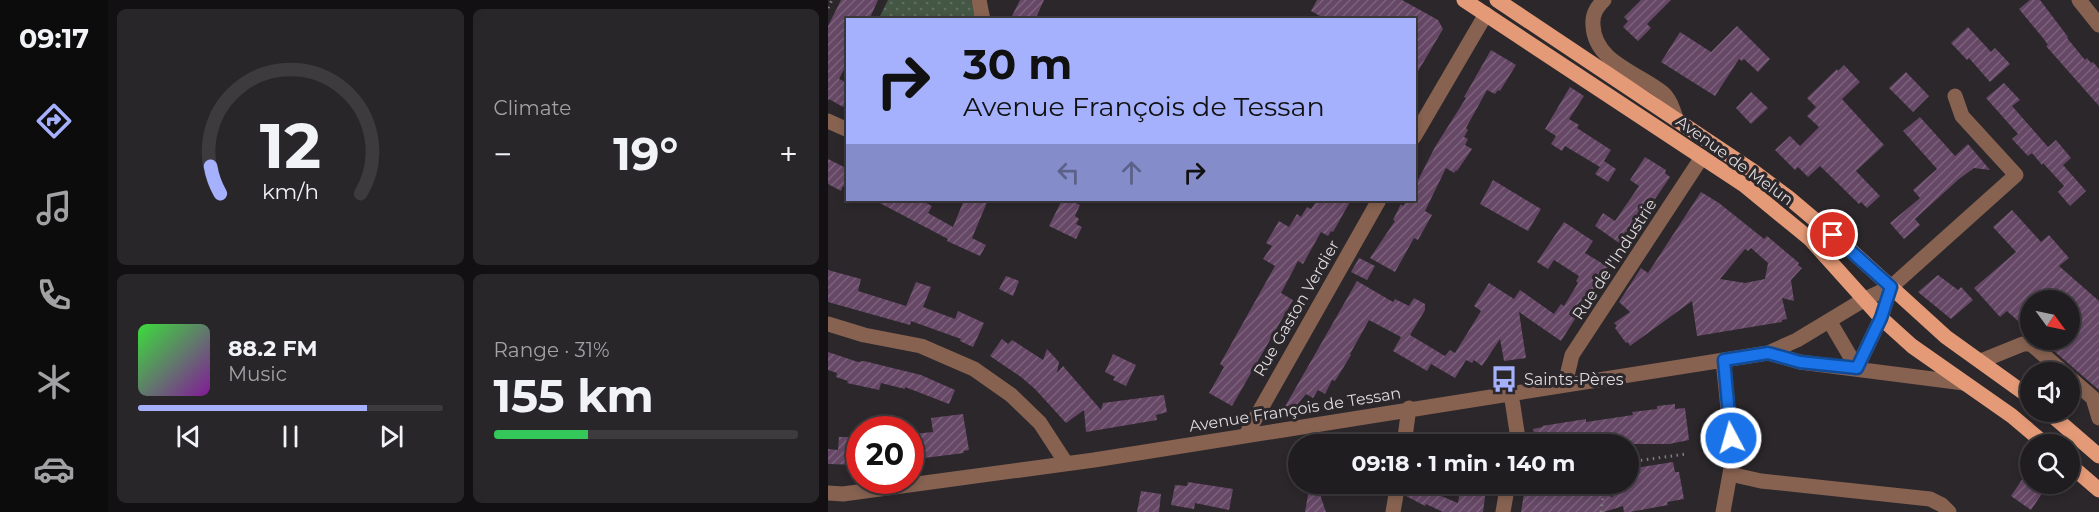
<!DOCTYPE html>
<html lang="en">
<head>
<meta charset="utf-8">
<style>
  body { margin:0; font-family:Montserrat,sans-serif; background:#282629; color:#f1f3f6; height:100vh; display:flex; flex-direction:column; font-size:22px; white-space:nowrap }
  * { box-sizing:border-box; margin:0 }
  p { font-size:20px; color:#a2a2a5 }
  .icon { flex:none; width:33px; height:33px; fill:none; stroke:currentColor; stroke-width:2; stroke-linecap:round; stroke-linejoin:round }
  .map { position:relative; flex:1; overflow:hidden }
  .sheet { display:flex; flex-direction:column; gap:9px; padding:9px; background:#121012; width:720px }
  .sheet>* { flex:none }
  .hud { position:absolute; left:18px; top:18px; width:570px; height:183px; border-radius:0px; box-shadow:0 3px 9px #0003,0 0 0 2px #3d3b3e; background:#a5b1fc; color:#111; overflow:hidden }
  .needle { width:39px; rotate:123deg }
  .tools { position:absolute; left:1192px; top:290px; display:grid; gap:12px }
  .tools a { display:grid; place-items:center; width:60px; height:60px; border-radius:50%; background:#201d20; box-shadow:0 3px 9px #0003,0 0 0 2px #3d3b3e; font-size:30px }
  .speed { position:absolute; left:18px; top:416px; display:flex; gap:12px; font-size:30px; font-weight:700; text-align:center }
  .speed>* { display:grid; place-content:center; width:78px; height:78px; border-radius:50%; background:#201d20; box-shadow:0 3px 9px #0003,0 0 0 2px #3d3b3e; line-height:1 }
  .speed .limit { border:9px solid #d22; background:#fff; color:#111 }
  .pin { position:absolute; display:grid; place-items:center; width:51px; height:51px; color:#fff; margin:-26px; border:3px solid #fff; border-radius:50%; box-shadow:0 2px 6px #0007 }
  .me { position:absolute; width:66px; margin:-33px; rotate:354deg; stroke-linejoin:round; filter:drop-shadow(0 0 4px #0008) }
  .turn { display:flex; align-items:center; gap:21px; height:126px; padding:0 18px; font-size:27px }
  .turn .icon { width:78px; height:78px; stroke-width:2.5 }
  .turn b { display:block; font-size:42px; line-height:51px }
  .lanes { display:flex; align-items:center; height:57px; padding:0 18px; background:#0003; justify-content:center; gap:30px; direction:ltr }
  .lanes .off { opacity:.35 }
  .big { font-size:45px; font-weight:700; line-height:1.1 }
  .sheet .widget { flex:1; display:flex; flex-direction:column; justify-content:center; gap:9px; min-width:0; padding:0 21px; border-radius:9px; background:#282629 }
  .sheet .dial { align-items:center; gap:0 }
  .dial svg { height:156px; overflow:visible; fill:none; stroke:#3d3b3e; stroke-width:7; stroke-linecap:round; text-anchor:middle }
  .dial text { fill:#f1f3f6; stroke:none }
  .song { display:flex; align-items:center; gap:18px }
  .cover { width:72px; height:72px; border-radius:9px; background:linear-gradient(135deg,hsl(120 70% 55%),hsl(290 70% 35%)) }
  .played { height:6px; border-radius:3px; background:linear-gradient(90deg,#a5b1fc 75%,#3d3b3e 75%) }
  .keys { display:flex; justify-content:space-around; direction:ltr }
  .heat { display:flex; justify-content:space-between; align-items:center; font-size:33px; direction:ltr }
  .charge { height:9px; border-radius:4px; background:linear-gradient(90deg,#34c759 31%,#3d3b3e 0) }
  .sheet .tiles { flex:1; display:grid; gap:9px; grid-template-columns:repeat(2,1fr) }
  .trip { position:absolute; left:460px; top:434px; width:351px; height:60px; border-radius:30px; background:#201d20; box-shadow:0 3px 9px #0003,0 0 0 2px #3d3b3e; font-weight:700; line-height:60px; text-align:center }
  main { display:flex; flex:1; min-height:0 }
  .menu { display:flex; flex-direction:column; width:108px; justify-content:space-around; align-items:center; background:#0d0c0d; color:#a2a2a5 }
  .menu .icon { width:42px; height:42px }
  .menu .active { color:#a5b1fc }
  .menu b { font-size:27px; color:#f1f3f6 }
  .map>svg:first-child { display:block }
  .grass { fill:url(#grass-dots) }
  .building { fill:url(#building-hatch); fill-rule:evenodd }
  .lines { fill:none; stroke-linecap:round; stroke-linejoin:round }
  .path { stroke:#827f82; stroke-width:3; stroke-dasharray:1.5 4.5; stroke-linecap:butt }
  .minor { stroke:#876251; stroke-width:15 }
  .major { stroke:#e59a77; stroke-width:15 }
  .route-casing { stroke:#114b97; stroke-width:15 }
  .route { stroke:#1a73e8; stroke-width:10 }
  .labels { text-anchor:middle; stroke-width:6; stroke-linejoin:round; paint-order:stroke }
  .street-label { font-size:16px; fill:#dddbdd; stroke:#2b272b }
  .poi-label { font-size:16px; fill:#dddbdd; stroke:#2b272b; text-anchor:start }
</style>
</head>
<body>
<main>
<nav class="menu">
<b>09:17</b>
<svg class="icon active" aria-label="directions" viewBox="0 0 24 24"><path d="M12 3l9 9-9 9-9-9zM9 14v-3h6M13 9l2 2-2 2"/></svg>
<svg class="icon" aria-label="music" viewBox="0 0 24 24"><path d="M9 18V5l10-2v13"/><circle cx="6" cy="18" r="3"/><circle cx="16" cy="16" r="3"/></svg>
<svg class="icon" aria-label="phone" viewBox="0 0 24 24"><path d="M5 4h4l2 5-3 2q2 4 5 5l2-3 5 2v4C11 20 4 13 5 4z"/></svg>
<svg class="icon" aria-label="climate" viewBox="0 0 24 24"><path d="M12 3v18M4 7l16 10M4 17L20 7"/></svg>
<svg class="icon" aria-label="car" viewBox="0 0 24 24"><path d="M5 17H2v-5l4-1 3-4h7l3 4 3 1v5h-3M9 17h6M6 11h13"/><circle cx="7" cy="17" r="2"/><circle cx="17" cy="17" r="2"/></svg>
</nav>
<section class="sheet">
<div class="tiles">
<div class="widget dial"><svg viewBox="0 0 100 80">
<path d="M14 69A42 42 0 1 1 86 69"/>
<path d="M14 69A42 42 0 0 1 9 55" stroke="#a5b1fc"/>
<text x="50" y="56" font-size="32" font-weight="700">12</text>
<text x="50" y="72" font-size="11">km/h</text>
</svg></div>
<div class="widget"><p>Climate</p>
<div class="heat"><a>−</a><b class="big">19°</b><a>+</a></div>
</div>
<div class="widget">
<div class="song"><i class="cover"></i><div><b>88.2 FM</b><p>Music</p></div></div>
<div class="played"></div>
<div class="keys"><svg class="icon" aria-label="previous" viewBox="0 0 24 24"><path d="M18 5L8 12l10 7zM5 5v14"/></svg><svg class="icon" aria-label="pause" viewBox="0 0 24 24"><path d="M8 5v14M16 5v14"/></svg><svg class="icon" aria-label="next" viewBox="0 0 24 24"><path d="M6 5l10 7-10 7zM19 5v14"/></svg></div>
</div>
<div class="widget"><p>Range · 31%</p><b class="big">155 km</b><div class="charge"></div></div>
</div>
</section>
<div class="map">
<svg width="1271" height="512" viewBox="0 0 1271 512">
  <defs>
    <pattern id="grass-dots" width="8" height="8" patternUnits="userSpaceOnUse" patternTransform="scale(1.5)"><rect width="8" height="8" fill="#445644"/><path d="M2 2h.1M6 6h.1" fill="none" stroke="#5f6e5f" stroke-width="1.8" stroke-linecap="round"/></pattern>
    <pattern id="building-hatch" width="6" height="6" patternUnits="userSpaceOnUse" patternTransform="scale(1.5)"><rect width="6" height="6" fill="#664866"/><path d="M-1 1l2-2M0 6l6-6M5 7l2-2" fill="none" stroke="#7b627b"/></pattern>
  </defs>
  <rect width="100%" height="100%" fill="#2b272b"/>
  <path class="grass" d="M60 0H143L148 19 50 20Z"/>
  <path class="building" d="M13 0H50L41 20H20V62L11 79 20 83V98L15 107 1 99 0 101V26Z
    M192 0H216L207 20H192L184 16Z
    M489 0H574L610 20 615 29 586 78V20H499L483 11Z
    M813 0H843L819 24 823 28 810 41 795 27 800 21 796 17Z
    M1202 0H1212L1240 37 1239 38 1257 60 1259 58 1263 63 1265 62 1271 69V106L1218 46 1220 45 1215 38 1191 9Z
    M909 26 942 59 930 72 916 59 914 61 911 59 887 96 833 62 852 32 883 52Z
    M1140 27 1163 52 1167 48 1182 64 1162 82 1141 58 1139 60 1123 43Z
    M663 50 688 65 672 91 670 90 667 94 659 90 638 128 640 130 636 137 640 139 637 145 644 149 629 171 628 170 626 173 618 168 597 211 604 215 590 240 586 238 567 272 542 258 567 221 565 220 573 204 575 206 579 200H586V188L607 147 638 98 636 97Z
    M1016 65 1032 82 1014 99 1056 145 1028 171 1052 196 1039 208 1033 202 1031 204 992 166 980 177 970 167 967 170 947 150 962 136 972 146 991 127 979 116 988 107 979 98 1009 69 1010 71Z
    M1078 72 1101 96 1085 112 1061 88Z
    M1176 83 1192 100 1184 106 1220 147 1228 140 1243 158 1235 165 1258 191 1242 206 1230 192 1236 186 1215 163 1214 165 1204 153 1200 156 1184 139 1190 134 1158 98Z
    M742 87 756 96 741 119 751 125 749 128 783 150 772 167 737 146 734 151 723 144 728 136 717 129Z
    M923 92 940 108 923 124 908 108Z
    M1092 117 1127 156 1140 144 1162 170 1146 168 1131 179 1087 219 1092 225 1076 239 1062 223 1092 198 1085 190 1109 169 1075 131Z
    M817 157 838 170 837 173 842 177 825 202 823 201 818 207 794 245 767 226 775 213 787 221 811 186 802 180Z
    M0 159 20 169V188L15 186 13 191 0 184Z
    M776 161 788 169 780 182 767 174Z
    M665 180 713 209 700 231 652 204Z
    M873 192 891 203 936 239 939 236 971 263 970 265 974 268 963 280 966 301 954 298 959 319 954 320V322L869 336 864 301 802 346 800 342 798 343 787 328 789 326 786 323 802 312 791 302 813 268 820 273ZM923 248 940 263 937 279 917 283 892 279 917 249 920 251Z
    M46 200H92L104 206 100 213 125 227 136 200H160L144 238 158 245 152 256 119 241 120 239Z
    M234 200H241L252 205 247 216 251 219 248 224 254 227 248 239 221 226Z
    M489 200H523L505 232 503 231 500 236 493 232 475 264 470 261 453 293 465 300 404 406 381 393 396 367 392 364 447 266 435 259 444 246 438 243 451 221 461 227 469 214 473 217 479 207 483 209Z
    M1184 210 1213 242 1221 235 1241 258 1231 266 1271 301V390L1212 339H1242V300H1203V333L1179 311 1172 317 1146 288 1188 252 1165 227Z
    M736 222 765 241 757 253 780 267 733 341 691 312 698 358 676 361 672 339 654 366 646 360 644 363 638 360 627 378 603 364 599 371 565 351 573 337 541 320 522 354 523 355 507 381 504 380 497 394 490 390 485 398 478 394 461 414 455 410 529 281 565 302 567 299 581 306 586 298 597 304V310L582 335 617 356 622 350 627 353 653 311 646 306 661 283 686 299 692 290 726 314 733 304 736 306 750 283 748 281 751 276 726 260 720 269 709 262Z
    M531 258 547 266 539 280 523 272Z
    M0 270 33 279 30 291 78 306 88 282 103 287 95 307 127 319 130 311 156 323 145 347 132 341 133 339 83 321 82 325 0 302Z
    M1110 275 1130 290 1133 287 1145 300 1123 319 1090 292Z
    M178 276 191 281 185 296 171 289Z
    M174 339 180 344 184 340 215 360 219 349 231 362 229 373 235 366 273 410 275 403 336 395 339 412 328 415 329 420 258 432 256 410 238 423 207 389 193 377 162 356Z
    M0 352 30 362 36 361 93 375 127 390 121 404 77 387V389L53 383 51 390 19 383 20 381 8 377 9 373 0 370Z
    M285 354 308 365 298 386 285 380 287 377 277 372Z
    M847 404V409L857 408 861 440 841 444H708L705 429 715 427 714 426 758 419V422L805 415 804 412 829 409V406Z
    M135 414 141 450 135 451 136 453 88 459V457H82V440H86L85 434 105 432 103 418Z
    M11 437H32V465L0 464V449L10 450Z
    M845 462 847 472H851L856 499 839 502 840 505 802 512H796L795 506 776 512H693L697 487 714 490 715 484 785 497 783 483H801V469Z
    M1203 466V483H1221L1203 510 1183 496Z
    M360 482 405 489 401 510 367 503 366 509 343 505 347 485 359 486Z
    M482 483H488L498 512H477Z
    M582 483 630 503 633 483H659L655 512H615L598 504 597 506 578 496Z
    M313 491 333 494 331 512H309Z"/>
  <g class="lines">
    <path class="path" d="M0 8 4 0
      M801 462 858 454
      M773 512 775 497 773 483"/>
    <path class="minor" d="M151 0 155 20
      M776 0C769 7 764 14 765 25 766 62 811 73 835 93 842 99 845 110 848 118
      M1251 0 1271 25
      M0 121 20 130
      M586 137 658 14
      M1002 322 1029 368
      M0 324 36 335 93 346 146 369 183 395 212 423 238 463
      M940 353 972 362 1136 383
      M1153 361 1195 344H1203L1235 372
      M1029 368 1053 318 1063 287
      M1242 378 1265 398 1271 418
      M737 384 744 355 874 157
      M683 393 689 432 687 444
      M418 435 551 200
      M576 444 581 408
      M902 474 933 481 1102 499 1114 505 1121 512
      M0 493 15 494 266 460 940 353 969 340 1037 299 1063 287 1188 175 1134 116 1127 96
      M565 512 570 483
      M675 512 680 483
      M895 512 905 457 895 360"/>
    <path class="major" d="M636 0 916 185 982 239 1053 318 1084 346 1184 416 1217 444
      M669 0 925 171 961 198 1019 247 1118 337 1203 398
      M1219 411 1271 456
      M1242 465 1271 490"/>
  </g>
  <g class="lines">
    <defs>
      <path id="route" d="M903 438 896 360 940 353 972 362 1029 368 1053 318 1063 287 1005 235"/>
    </defs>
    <use href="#route" class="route-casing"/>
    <use href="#route" class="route"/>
  </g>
  <defs>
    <symbol id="bus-bare" viewBox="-9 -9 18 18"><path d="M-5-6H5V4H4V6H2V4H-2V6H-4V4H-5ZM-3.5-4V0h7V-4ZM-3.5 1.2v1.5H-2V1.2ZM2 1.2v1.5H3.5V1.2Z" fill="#a5b1fc" stroke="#2b272b" stroke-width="2.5" paint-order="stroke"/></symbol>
  </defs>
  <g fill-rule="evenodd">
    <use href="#bus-bare" x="657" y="360" width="38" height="38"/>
  </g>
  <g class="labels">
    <g class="street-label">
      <text transform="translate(907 160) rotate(36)" y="6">Avenue de Melun</text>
      <text transform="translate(786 259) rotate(-57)" y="6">Rue de l'Industrie</text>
      <text transform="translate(468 308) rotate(-60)" y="6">Rue Gaston Verdier</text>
      <text transform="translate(467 409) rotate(-9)" y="6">Avenue François de Tessan</text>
    </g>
    <g class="poi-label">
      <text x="696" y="385">Saints-Pères</text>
    </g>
  </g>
</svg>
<div class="tools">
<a><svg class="needle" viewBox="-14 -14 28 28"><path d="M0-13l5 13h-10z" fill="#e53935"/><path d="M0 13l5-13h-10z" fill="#a2a2a5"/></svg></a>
<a><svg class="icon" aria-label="sound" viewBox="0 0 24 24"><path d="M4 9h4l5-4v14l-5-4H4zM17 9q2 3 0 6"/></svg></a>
<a><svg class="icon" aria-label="search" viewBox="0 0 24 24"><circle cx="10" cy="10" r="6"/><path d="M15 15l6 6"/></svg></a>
</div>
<div class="speed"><div class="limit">20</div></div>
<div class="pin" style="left:1005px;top:235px;background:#d93025"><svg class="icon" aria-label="arrive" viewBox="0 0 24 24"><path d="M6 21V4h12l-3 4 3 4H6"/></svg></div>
<svg class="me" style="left:903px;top:438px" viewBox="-20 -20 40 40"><circle r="17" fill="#1a73e8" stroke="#fff" stroke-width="3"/><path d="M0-11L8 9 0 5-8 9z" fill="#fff"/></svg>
<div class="trip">09:18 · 1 min · 140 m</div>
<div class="hud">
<div class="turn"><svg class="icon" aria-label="right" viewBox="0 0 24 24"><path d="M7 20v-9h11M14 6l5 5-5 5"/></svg><div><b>30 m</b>Avenue François de Tessan</div></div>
<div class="lanes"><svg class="icon off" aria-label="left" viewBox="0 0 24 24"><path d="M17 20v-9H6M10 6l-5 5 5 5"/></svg><svg class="icon off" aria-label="ahead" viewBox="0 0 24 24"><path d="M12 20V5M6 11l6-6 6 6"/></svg><svg class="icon" aria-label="right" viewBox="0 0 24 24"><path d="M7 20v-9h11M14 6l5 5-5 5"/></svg></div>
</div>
</div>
</main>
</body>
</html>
